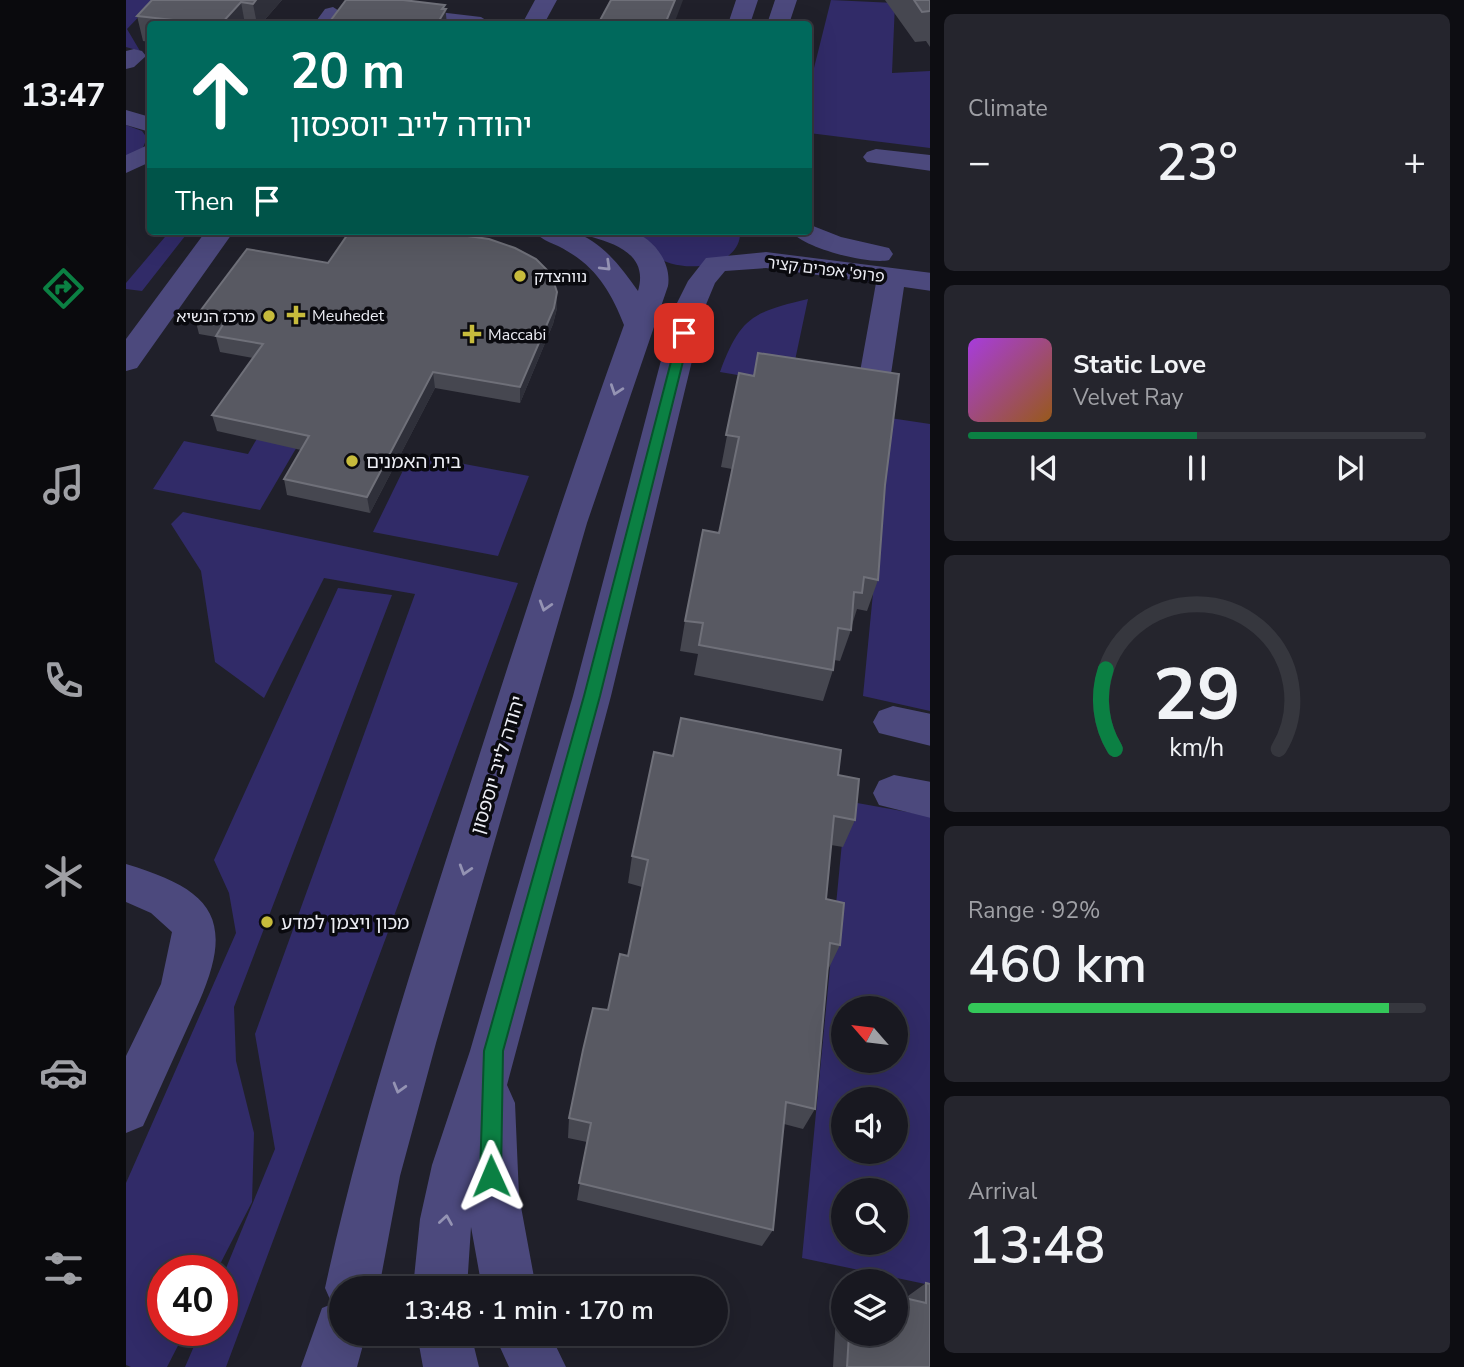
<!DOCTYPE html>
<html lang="en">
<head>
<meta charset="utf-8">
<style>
  body { margin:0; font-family:"Nunito Sans","Noto Sans Hebrew",sans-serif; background:#25252d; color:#f1f3f6; height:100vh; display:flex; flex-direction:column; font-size:26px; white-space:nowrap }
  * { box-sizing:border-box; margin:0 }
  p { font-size:23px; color:#9fa0a5 }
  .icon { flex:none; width:38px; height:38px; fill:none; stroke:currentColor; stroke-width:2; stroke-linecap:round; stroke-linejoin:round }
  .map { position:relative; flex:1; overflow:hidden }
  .sheet { display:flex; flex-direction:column; gap:14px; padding:14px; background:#0d0d12; width:534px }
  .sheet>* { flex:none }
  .top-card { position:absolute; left:21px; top:21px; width:665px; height:214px; border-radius:7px; box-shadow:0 7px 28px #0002,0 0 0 2px #36373e; background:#00695c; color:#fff; overflow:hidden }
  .needle { width:46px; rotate:298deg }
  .fabs { position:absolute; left:705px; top:996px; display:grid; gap:14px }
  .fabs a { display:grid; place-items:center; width:77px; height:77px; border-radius:50%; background:#181820; box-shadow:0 7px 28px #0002,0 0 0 2px #36373e; font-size:35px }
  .speed { position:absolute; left:21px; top:1255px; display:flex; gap:14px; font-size:35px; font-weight:700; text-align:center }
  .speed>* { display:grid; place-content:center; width:91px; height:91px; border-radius:50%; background:#181820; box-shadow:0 7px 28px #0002,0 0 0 2px #36373e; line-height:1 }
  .speed .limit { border:10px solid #d22; background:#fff; color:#111 }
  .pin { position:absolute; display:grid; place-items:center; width:60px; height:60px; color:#fff; margin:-30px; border-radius:14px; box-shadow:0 4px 10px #0006 }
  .me { position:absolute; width:77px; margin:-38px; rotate:359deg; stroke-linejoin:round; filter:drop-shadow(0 0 5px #0008) }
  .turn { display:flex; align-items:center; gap:24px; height:147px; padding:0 28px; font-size:32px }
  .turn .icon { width:91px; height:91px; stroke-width:2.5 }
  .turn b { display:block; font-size:49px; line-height:60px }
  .then { display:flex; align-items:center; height:66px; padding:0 28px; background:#0003; gap:14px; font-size:26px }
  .big { font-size:52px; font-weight:600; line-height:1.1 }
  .sheet .widget { flex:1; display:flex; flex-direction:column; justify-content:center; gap:10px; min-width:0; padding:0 24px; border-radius:10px; background:#25252d }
  .sheet .dial { align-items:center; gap:0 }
  .dial svg { height:182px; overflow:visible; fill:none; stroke:#36373e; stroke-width:7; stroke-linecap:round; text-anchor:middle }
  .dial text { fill:#f1f3f6; stroke:none }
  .song { display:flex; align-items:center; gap:21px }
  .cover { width:84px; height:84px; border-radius:10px; background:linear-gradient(135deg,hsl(280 70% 55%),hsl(30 70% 35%)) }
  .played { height:7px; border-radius:4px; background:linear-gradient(90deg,#0b8043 50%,#36373e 50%) }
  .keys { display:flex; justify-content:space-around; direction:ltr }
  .heat { display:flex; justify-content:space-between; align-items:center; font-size:38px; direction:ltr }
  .charge { height:10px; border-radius:5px; background:linear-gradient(90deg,#34c759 92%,#36373e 0) }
  .trip { position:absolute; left:203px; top:1276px; width:399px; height:70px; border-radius:35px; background:#181820; box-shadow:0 7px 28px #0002,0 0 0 2px #36373e; font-weight:600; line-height:70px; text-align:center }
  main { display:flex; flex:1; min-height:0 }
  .dock { display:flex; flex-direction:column; width:126px; justify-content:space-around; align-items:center; background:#0a0a0d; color:#9fa0a5 }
  .dock .icon { width:49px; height:49px }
  .dock .current { color:#0b8043 }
  .dock b { font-size:32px; color:#f1f3f6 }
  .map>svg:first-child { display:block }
  .green { fill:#312b68; fill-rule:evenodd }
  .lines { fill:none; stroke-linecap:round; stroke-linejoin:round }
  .minor { fill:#4c497d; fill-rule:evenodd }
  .wall { fill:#464750 }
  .shaded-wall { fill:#2f303a }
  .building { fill:#585962; stroke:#6f7079; stroke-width:2 }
  .oneway { stroke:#9493b3 }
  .route { fill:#0b8043; stroke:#07532c; stroke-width:2 }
  .poi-dot { fill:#c7bb3c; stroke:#0a0a0f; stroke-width:2.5 }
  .labels { text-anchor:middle; stroke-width:7; stroke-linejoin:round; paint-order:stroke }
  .far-street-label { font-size:16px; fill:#edeef5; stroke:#0a0a0f }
  .far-poi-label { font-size:16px; fill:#edeef5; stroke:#0a0a0f; text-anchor:start }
  .poi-label { font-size:19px; fill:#edeef5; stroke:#0a0a0f; text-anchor:start }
  .street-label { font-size:19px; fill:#edeef5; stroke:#0a0a0f }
</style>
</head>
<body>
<main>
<nav class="dock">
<b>13:47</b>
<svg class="icon current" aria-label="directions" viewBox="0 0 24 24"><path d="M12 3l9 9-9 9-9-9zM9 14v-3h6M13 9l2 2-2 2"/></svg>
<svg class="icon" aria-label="music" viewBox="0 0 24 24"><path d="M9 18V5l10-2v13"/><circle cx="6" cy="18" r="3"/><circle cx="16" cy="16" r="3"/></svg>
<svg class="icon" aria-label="phone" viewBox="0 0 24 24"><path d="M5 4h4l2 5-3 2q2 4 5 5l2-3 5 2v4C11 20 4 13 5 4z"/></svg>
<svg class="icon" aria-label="climate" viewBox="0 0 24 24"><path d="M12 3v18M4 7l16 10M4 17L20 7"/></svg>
<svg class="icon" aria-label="car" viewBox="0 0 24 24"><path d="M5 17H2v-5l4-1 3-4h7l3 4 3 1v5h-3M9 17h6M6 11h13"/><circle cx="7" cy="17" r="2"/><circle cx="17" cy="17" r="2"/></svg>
<svg class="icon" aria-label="filters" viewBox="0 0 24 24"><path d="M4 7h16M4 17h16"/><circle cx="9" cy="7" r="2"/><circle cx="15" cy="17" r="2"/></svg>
</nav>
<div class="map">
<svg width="805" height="1367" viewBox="0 0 805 1367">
  <rect width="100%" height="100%" fill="#20202a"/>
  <path class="green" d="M0 0H29L1 29 14 51 0 47Z
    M705 0 769 3 766 73 804 71V148L683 133V88Z
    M0 125 16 131 21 138 15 152 0 160Z
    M44 231H63L16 291 0 289V283Z
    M514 231H611L614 236C610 270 551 274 528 255 523 251 518 243 514 238Z
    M682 299 664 384 594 372C614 318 626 312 682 299Z
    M764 418 804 424V711L737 696Z
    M139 425 179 433 134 510 27 489 58 441 122 454Z
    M285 454 403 476 372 556 247 532Z
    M57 512 392 583 100 1367H59L75 1330H96V1278L149 1149 129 1034 289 594 198 578 138 698 89 662 75 571 45 524Z
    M212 588 266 595 108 1007 110 1061 128 1133 126 1202 91 1270H37V1330H60L41 1367H5L0 1365V1183L110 933 103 893 88 860Z
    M720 801 804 816V1285L676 1258ZM718 1008H770V1060H718ZM718 1099H770V1152H718ZM718 1190H770V1242H718Z"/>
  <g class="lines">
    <path class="minor" d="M409 0H431L418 24H396Z
      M610 0H632L624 24H602Z
      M649 0H671L663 24H641Z
      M207 7 218 14 210 24H188L199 9Z
      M287 9 355 17 366 24H302L279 21 276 16Z
      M8 49 16 51 20 56 8 67 0 69V51Z
      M0 110 24 117V132L0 125Z
      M24 144V162L0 173V155Z
      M750 149 805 155V171L741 162 737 157 741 152Z
      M682 224 715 237 763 248 767 254 763 260C743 265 677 248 665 231H682Z
      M80 231H108L11 368 0 371V339Z
      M408 231C420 231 436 228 447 232 475 240 496 268 512 291 522 257 494 245 466 237L462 231C475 231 490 229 502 231 526 235 546 262 542 286L461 523 310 1043 274 1176 253 1288H215V1334H240L231 1367H175L196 1308 206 1304 199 1288C232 1136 279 989 326 841 381 668 436 496 498 325 486 294 471 268 441 251 431 244 415 241 408 231Z
      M640 252 805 273V291L778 287 762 394 757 401 746 404 735 401 730 394 750 283 640 268 599 271 589 283 579 307 485 696 381 1085 389 1103 393 1196 410 1288H356L345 1227 341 1288H287L294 1219 306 1165 344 1051 447 696 549 307 562 281 580 258Z
      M767 706 805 714V746L753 733 747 722 753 711Z
      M768 775 805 782V818L753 805 747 793 753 781Z
      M0 864C83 889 111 916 73 1002L17 1126 0 1133V1056L35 984 46 932 25 913 0 902Z
      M291 1334H345L353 1367H297Z
      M368 1334H424L440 1367H383Z"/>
  </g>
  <path class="wall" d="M26 0H156L135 24H24V42L17 41 11 16Z
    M759 0H804V47L800 41 789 42Z
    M431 308 427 324 394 403 309 388 244 513 161 495 158 479 175 450 91 431 86 415 127 358 94 352 90 337 73 334 69 318Z
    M613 373 759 485 752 580 741 611 731 609 726 625 725 624V630L714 661 708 660 707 670 697 701 568 675 572 654 554 651 559 621 593 533 606 469 595 467Z
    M547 756 712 775 729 820 717 847 705 845 700 899 714 945 702 970 689 1109 677 1129 658 1124 647 1230 636 1246 451 1200 461 1142 442 1138 443 1118 502 956 516 887 502 883 506 856Z
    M800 1283 804 1367H707L711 1299 718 1293V1334H770L782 1296Z"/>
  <path class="shaded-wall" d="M130 0H156L135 24H131L127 4Z
    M549 0H557L548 24H539Z
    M115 2 119 24H95Z
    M319 5 321 24H311L316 9Z
    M431 292V308L427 324 394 403V387Z
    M307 372 309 388 244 513 241 497Z"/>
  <path class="building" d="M26 0H130L127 4 115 2 95 24H83L11 16Z
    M220 0H277L319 5 316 9H320L311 24H202Z
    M485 0H549L539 24H472Z
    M788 0H804V11L796 12Z
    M224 231H306L363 239 389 248 410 259 425 274 431 292 428 308 394 387 307 372 241 497 158 479 183 436 86 415 137 344 90 336 98 323 69 318 121 249 202 263Z
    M632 353 773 374 759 485 752 580 738 577 736 593 728 592 725 630 712 628 707 670 573 645 577 623 559 621 577 530 593 533 613 437 600 435 613 373 628 376Z
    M555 718 715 750 712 775 733 779 729 820 708 816 700 899 718 903 714 945 704 943 689 1109 660 1102 647 1230 453 1183 465 1123 443 1118 457 1050 467 1008 482 1010 494 954 502 956 522 860 506 856 528 752 547 756Z
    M800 1283 804 1284V1367H721L723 1334H770V1296L800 1303Z"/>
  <defs><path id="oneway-chevron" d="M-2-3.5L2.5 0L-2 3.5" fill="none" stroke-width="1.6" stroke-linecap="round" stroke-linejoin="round" transform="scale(1.75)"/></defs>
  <g class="oneway">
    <use href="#oneway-chevron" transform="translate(480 266) rotate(44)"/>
    <use href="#oneway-chevron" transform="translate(490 390) rotate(109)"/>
    <use href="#oneway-chevron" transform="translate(419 606) rotate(107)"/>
    <use href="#oneway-chevron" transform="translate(339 870) rotate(107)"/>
    <use href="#oneway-chevron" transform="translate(273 1088) rotate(106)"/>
    <use href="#oneway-chevron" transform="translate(320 1220) rotate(-81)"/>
  </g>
  <path class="route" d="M553 331 564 333 474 696 377 1051 375 1176 372 1184 365 1187 357 1184 354 1176 358 1051 458 696Z"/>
  <g class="poi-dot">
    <circle cx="394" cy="276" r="7"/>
    <path d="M166.5 304.5h7v7h7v7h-7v7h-7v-7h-7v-7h7z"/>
    <circle cx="143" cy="316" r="7"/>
    <path d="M342.5 323.5h7v7h7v7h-7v7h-7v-7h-7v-7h7z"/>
    <circle cx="226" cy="461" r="7"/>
    <circle cx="141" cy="922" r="7"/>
  </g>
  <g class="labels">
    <g class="far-street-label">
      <text transform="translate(700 269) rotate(7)" y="6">פרופ' אפרים קציר</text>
    </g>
    <g class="far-poi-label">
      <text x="408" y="282">נווהצדק</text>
      <text x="186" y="321">Meuhedet</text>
      <text x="129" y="322" text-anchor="end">מרכז הנשיא</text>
      <text x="362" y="340">Maccabi</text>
    </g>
    <g class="poi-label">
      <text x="240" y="468">בית האמנים</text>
      <text x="155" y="929">מכון ויצמן למדע</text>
    </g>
    <g class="street-label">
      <text transform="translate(371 765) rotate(-73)" y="7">יהודה לייב יוספסון</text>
    </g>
  </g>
</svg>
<div class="fabs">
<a><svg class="needle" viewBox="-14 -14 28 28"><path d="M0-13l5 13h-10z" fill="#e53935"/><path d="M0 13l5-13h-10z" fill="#9fa0a5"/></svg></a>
<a><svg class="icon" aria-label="sound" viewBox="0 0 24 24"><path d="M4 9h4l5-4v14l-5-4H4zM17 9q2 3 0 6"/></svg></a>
<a><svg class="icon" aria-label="search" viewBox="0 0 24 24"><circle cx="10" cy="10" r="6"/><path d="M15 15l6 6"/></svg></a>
<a><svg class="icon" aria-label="layers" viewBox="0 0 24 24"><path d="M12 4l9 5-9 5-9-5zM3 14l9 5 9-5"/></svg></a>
</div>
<div class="speed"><div class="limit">40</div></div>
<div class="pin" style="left:558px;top:333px;background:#d93025"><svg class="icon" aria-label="arrive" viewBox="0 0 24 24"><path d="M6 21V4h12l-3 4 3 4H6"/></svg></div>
<svg class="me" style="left:365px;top:1176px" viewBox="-20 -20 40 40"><path d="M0-17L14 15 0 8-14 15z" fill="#0b8043" stroke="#fff" stroke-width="4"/></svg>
<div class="trip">13:48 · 1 min · 170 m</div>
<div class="top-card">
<div class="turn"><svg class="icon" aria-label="ahead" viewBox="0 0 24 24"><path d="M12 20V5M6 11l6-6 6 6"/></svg><div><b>20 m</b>יהודה לייב יוספסון</div></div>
<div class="then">Then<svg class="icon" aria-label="arrive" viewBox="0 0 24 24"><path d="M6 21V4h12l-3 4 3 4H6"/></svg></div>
</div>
</div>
<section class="sheet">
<div class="widget"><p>Climate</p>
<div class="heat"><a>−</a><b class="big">23°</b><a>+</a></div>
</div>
<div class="widget">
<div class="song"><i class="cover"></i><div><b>Static Love</b><p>Velvet Ray</p></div></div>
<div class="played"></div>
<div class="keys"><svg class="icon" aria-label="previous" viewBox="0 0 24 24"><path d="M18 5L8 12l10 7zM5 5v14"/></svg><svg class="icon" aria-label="pause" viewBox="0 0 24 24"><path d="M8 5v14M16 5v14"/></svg><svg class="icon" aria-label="next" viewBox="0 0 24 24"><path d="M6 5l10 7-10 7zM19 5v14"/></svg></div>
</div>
<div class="widget dial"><svg viewBox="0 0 100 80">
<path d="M14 69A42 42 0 1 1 86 69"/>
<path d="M14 69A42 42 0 0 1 10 34" stroke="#0b8043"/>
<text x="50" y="56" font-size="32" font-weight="700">29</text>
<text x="50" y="72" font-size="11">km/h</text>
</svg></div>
<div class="widget"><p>Range · 92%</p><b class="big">460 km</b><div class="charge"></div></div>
<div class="widget"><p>Arrival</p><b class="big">13:48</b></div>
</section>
</main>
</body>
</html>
